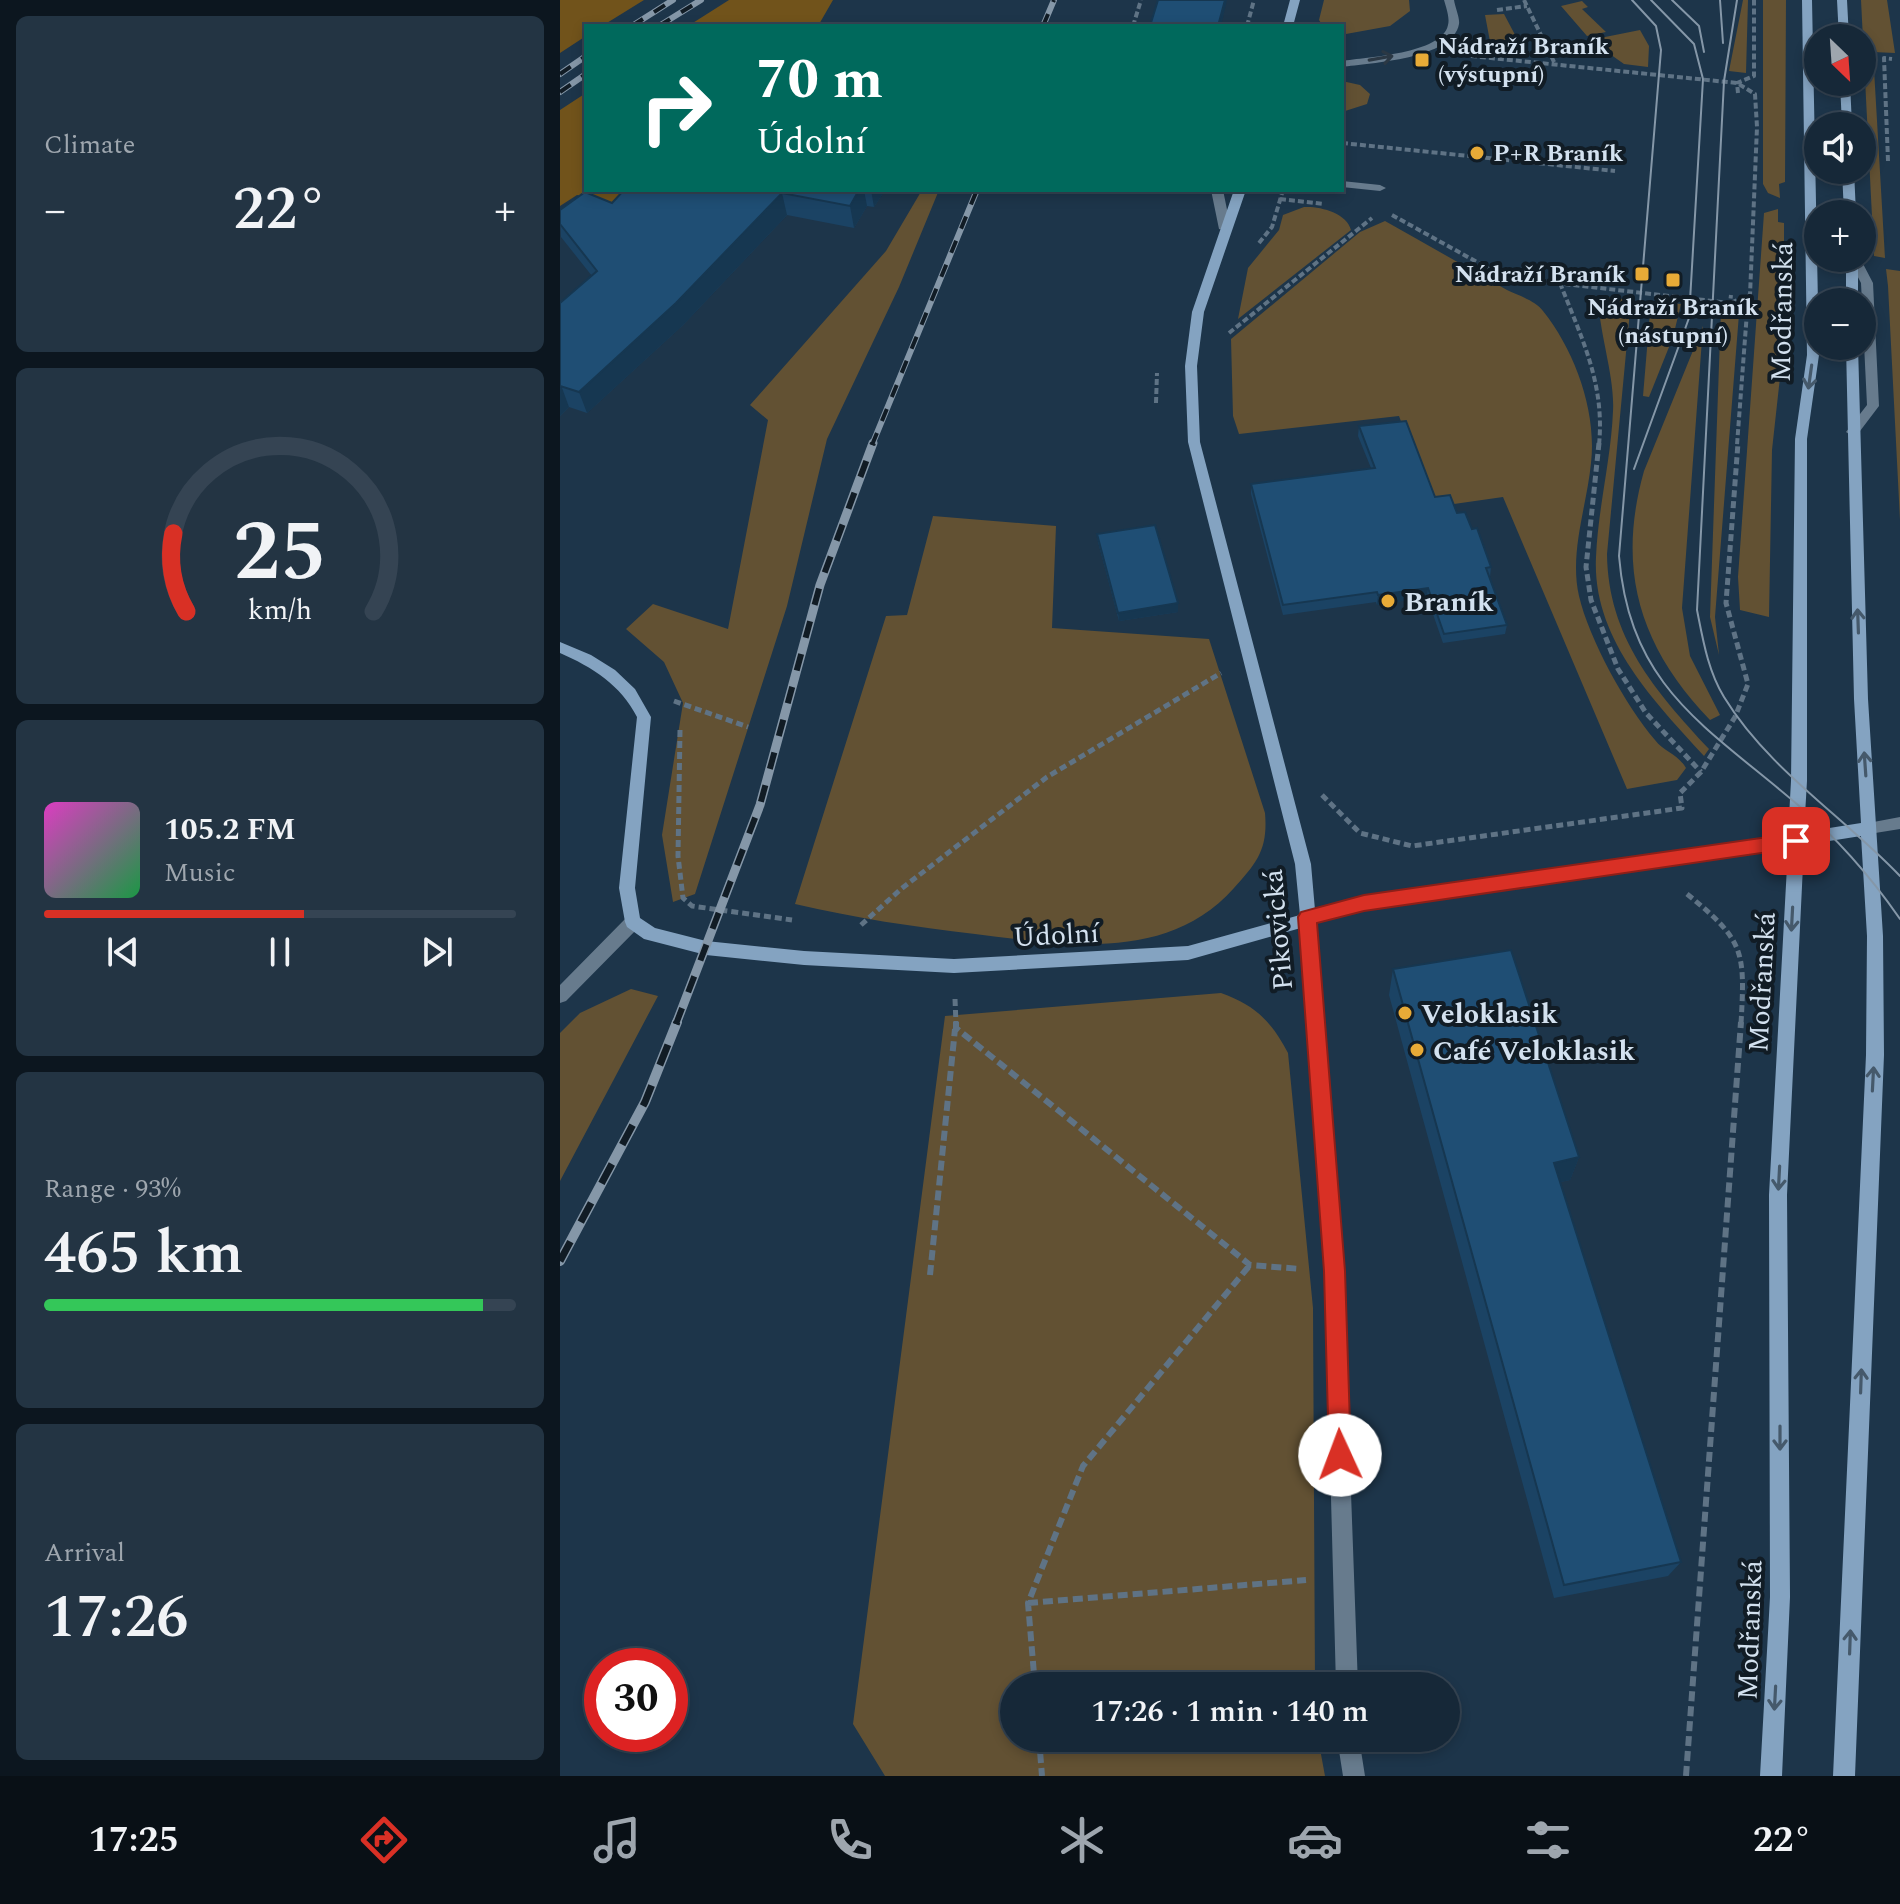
<!DOCTYPE html>
<html lang="en">
<head>
<meta charset="utf-8">
<style>
  body { margin:0; font-family:Spectral,serif; background:#233443; color:#f1f3f6; height:100vh; display:flex; flex-direction:column; font-size:30px; white-space:nowrap }
  * { box-sizing:border-box; margin:0 }
  p { font-size:26px; color:#9ea6ae }
  .icon { flex:none; width:44px; height:44px; fill:none; stroke:currentColor; stroke-width:2; stroke-linecap:round; stroke-linejoin:round }
  .map { position:relative; flex:1; overflow:hidden }
  .details { display:flex; flex-direction:column; gap:16px; padding:16px; background:#0c161f; width:560px }
  .details>* { flex:none }
  .top-card { position:absolute; left:24px; top:24px; width:760px; height:168px; border-radius:0px; box-shadow:0 4px 12px #0003,0 0 0 2px #354453; background:#00695c; color:#fff; overflow:hidden }
  .needle { width:52px; rotate:155deg }
  .controls { position:absolute; left:1244px; top:24px; display:grid; gap:16px }
  .controls a { display:grid; place-items:center; width:72px; height:72px; border-radius:50%; background:#162838; box-shadow:0 4px 12px #0003,0 0 0 2px #354453; font-size:40px }
  .speed { position:absolute; left:24px; top:1648px; display:flex; gap:16px; font-size:40px; font-weight:700; text-align:center }
  .speed>* { display:grid; place-content:center; width:104px; height:104px; border-radius:50%; background:#162838; box-shadow:0 4px 12px #0003,0 0 0 2px #354453; line-height:1 }
  .speed .limit { border:12px solid #d22; background:#fff; color:#111 }
  .pin { position:absolute; display:grid; place-items:center; width:68px; height:68px; color:#fff; margin:-34px; border-radius:16px; box-shadow:0 4px 12px #0006 }
  .me { position:absolute; width:88px; margin:-44px; rotate:358deg; stroke-linejoin:round; filter:drop-shadow(0 0 6px #0008) }
  .turn { display:flex; align-items:center; gap:28px; height:168px; padding:0 40px; font-size:36px }
  .turn .icon { width:104px; height:104px; stroke-width:2.5 }
  .turn b { display:block; font-size:56px; line-height:68px }
  .big { font-size:60px; font-weight:600; line-height:1.1 }
  .details .card { flex:1; display:flex; flex-direction:column; justify-content:center; gap:12px; min-width:0; padding:0 28px; border-radius:12px; background:#233443 }
  .details .dial { align-items:center; gap:0 }
  .dial svg { height:208px; overflow:visible; fill:none; stroke:#354453; stroke-width:7; stroke-linecap:round; text-anchor:middle }
  .dial text { fill:#f1f3f6; stroke:none }
  .song { display:flex; align-items:center; gap:24px }
  .cover { width:96px; height:96px; border-radius:12px; background:linear-gradient(135deg,hsl(310 70% 55%),hsl(140 70% 35%)) }
  .played { height:8px; border-radius:4px; background:linear-gradient(90deg,#d93025 55%,#354453 55%) }
  .keys { display:flex; justify-content:space-around; direction:ltr }
  .heat { display:flex; justify-content:space-between; align-items:center; font-size:44px; direction:ltr }
  .charge { height:12px; border-radius:6px; background:linear-gradient(90deg,#34c759 93%,#354453 0) }
  .trip { position:absolute; left:440px; top:1672px; width:460px; height:80px; border-radius:40px; background:#162838; box-shadow:0 4px 12px #0003,0 0 0 2px #354453; font-weight:600; line-height:80px; text-align:center }
  .dock { display:flex; height:128px; justify-content:space-around; align-items:center; background:#091016; color:#9ea6ae }
  .dock .icon { width:56px; height:56px }
  .dock .active { color:#d93025 }
  .dock b { font-size:36px; color:#f1f3f6 }
  main { display:flex; flex:1; min-height:0 }
  .map>svg:first-child { display:block }
  .green { fill:#625133 }
  .forest { fill:#71531b }
  .lines { fill:none; stroke-linecap:round; stroke-linejoin:round }
  .path-far2 { stroke:#5f7385; stroke-width:4; stroke-dasharray:6 3; stroke-linecap:butt }
  .path-far1 { stroke:#5f7385; stroke-width:5; stroke-dasharray:7 4; stroke-linecap:butt }
  .path { stroke:#5f7385; stroke-width:6; stroke-dasharray:10 5; stroke-linecap:butt }
  .lane { fill:#677b8d; fill-rule:evenodd }
  .street { fill:#677b8d; fill-rule:evenodd }
  .secondary { fill:#84a3c1; fill-rule:evenodd }
  .tram { stroke:#8597a8; stroke-width:2 }
  .rail-far2-casing { stroke:#8597a8; stroke-width:6 }
  .rail-far1-casing { stroke:#8597a8; stroke-width:9 }
  .rail-casing { stroke:#8597a8; stroke-width:10 }
  .rail-far2 { stroke:#111c25; stroke-width:4; stroke-dasharray:13; stroke-linecap:butt }
  .rail-far1 { stroke:#111c25; stroke-width:6; stroke-dasharray:17; stroke-linecap:butt }
  .rail { stroke:#111c25; stroke-width:7; stroke-dasharray:22; stroke-linecap:butt }
  .wall { fill:#1b4364 }
  .shaded-wall { fill:#163751 }
  .building { fill:#1f4e74; stroke:#163751; stroke-width:2 }
  .oneway { stroke:#2b3844 }
  .oneway2 { stroke:#45596b }
  .route { fill:#d93025; stroke:#8d1f18; stroke-width:2 }
  .poi-dot { fill:#e8ab37; stroke:#111c25; stroke-width:3 }
  .labels { text-anchor:middle; stroke-width:8; stroke-linejoin:round; paint-order:stroke }
  .far-poi-label { font-size:24px; font-weight:bold; fill:#d3e1ef; stroke:#111c25; text-anchor:start }
  .street-label { font-size:28px; fill:#d3e1ef; stroke:#111c25 }
  .poi-label { font-size:28px; font-weight:bold; fill:#d3e1ef; stroke:#111c25; text-anchor:start }
</style>
</head>
<body>
<main>
<section class="details">
<div class="card"><p>Climate</p>
<div class="heat"><a>−</a><b class="big">22°</b><a>+</a></div>
</div>
<div class="card dial"><svg viewBox="0 0 100 80">
<path d="M14 69A42 42 0 1 1 86 69"/>
<path d="M14 69A42 42 0 0 1 9 39" stroke="#d93025"/>
<text x="50" y="56" font-size="32" font-weight="700">25</text>
<text x="50" y="72" font-size="11">km/h</text>
</svg></div>
<div class="card">
<div class="song"><i class="cover"></i><div><b>105.2 FM</b><p>Music</p></div></div>
<div class="played"></div>
<div class="keys"><svg class="icon" aria-label="previous" viewBox="0 0 24 24"><path d="M18 5L8 12l10 7zM5 5v14"/></svg><svg class="icon" aria-label="pause" viewBox="0 0 24 24"><path d="M8 5v14M16 5v14"/></svg><svg class="icon" aria-label="next" viewBox="0 0 24 24"><path d="M6 5l10 7-10 7zM19 5v14"/></svg></div>
</div>
<div class="card"><p>Range · 93%</p><b class="big">465 km</b><div class="charge"></div></div>
<div class="card"><p>Arrival</p><b class="big">17:26</b></div>
</section>
<div class="map">
<svg width="1340" height="1776" viewBox="0 0 1340 1776">
  <rect width="100%" height="100%" fill="#1d354a"/>
  <path class="green" d="M764 0H849L850 11 830 26 786 34 782 33V26H763L759 20Z
    M1183 0H1188L1186 73 1169 71Z
    M1203 0H1226L1225 182 1219 184 1220 198 1208 193 1203 184Z
    M1301 0H1327L1335 53 1313 52 1325 258 1314 256Z
    M1022 1 1028 7 1022 9 1046 32 1027 36 1001 6Z
    M944 14 962 48 932 52 925 15Z
    M1080 30 1089 46 1088 67 1064 64 1030 40Z
    M782 81 800 85 810 94 807 104 782 112Z
    M362 190H379L339 287 267 439 227 606 135 894 113 902 102 835 123 703 104 662 66 629 93 604 168 629 208 420 190 405 326 251Z
    M744 207C760 206 787 213 791 230L678 319 688 268 719 230 723 215Z
    M1218 209V222L1224 223V341L1212 450 1209 617 1180 610 1178 577 1204 213Z
    M825 221C866 244 906 267 947 290 958 295 976 301 983 311 1015 351 1037 412 1031 463 1027 506 1009 552 1019 596 1029 639 1066 706 1095 740 1104 752 1118 754 1126 768L1117 780 1067 789 943 497 873 507 839 416 679 434 673 416 671 339 800 232Z
    M1326 269 1340 271V520L1328 286Z
    M1038 296 1071 300 1047 554C1048 637 1095 691 1149 749L1144 756C1093 700 1032 638 1036 557 1038 508 1051 460 1053 411 1055 377 1039 333 1038 296Z
    M1091 301 1121 304 1113 337 1089 397 1083 396Z
    M1161 309 1179 314 1155 617 1159 655 1150 617Z
    M1143 326 1122 608 1130 656 1160 715 1150 720C1080 647 1056 570 1084 471Z
    M373 516 496 526 492 628 649 639 705 813C708 848 698 862 674 888 607 963 504 945 415 934 354 927 295 918 235 904L326 616 347 615Z
    M71 989 98 996 0 1181V1033L20 1013Z
    M661 993C695 1005 711 1021 728 1053L753 1308 755 1686H454V1738H758L765 1776H325L293 1724 385 1016Z"/>
  <path class="forest" d="M0 0H84L42 26H26V36L0 53Z
    M169 0H273L258 26H128Z
    M26 93V190H85L71 207 17 195 0 206V110Z"/>
  <g class="lines">
    <path class="path-far2" d="M964 0 995 64
      M937 10 967 6
      M573 26 581 0
      M687 26 694 0
      M911 56 1177 83 1195 94 1197 127 1190 295 1170 303 1187 312 1177 445
      M1178 93 1177 83 1194 76V0
      M782 143 1055 171
      M1328 161 1324 58 1332 59
      M720 199 764 204
      M832 215 944 277 1170 303 1171 295
      M699 243 712 227 723 190
      M1000 283C1022 339 1045 384 1039 445
      M669 333 812 218
      M596 403 597 373"/>
    <path class="path-far1" d="M1039 443 1026 567 1031 600 1058 669 1086 713 1141 772
      M114 701 188 727
      M120 730 118 856 123 898 132 906 232 920
      M762 795 800 833 852 846 1122 808 1120 793 1141 772 1175 717 1188 684 1166 603 1178 443
      M1127 894C1185 941 1185 951 1181 1024
      M301 925 341 889 487 777 661 673
      M395 999 396 1024"/>
    <path class="path" d="M396 1022V1028L690 1265 741 1269
      M370 1275 395 1029
      M468 1603 746 1580
      M475 1686 468 1603 523 1466 690 1265
      M479 1738 482 1776
      M1126 1776 1181 1022"/>
    <path class="lane" d="M884 0H894C895 7 900 18 899 24 893 59 810 63 782 67V61C806 57 882 54 888 25 890 18 886 7 884 0Z
      M782 181 820 185 826 188 820 191 782 187Z
      M651 190H663L671 229 669 231 659 229Z
      M1288 258H1300L1313 283 1319 406 1297 435 1292 436 1286 432 1307 405 1301 283Z
      M73 915 79 917 81 922 79 927 6 1001 0 1003V985L67 917Z"/>
    <path class="street" d="M1340 817V829L1309 834 1303 832 1301 828 1303 824Z
      M748 910 754 912 756 917 783 1271 798 1686H776L765 1271 740 917 742 912Z
      M777 1738H799L805 1776H783Z"/>
    <path class="secondary" d="M730 0H740L733 26H723Z
      M1242 0H1252L1259 355 1247 439V781L1244 832 1301 823 1294 699 1286 346H1298L1308 699 1323 936 1324 1055 1295 1776H1273L1306 1055 1307 936 1301 836 1244 845 1227 1195 1230 1597 1222 1776H1200L1210 1597 1209 1195 1228 848 804 910 628 960 394 973 244 965 146 955 84 939 67 927 65 922 59 888 77 717C61 685 32 667 0 653V642L31 655 55 670 75 689 91 717 75 888 80 918 95 928 146 941 244 951 394 959 628 946 740 915 735 864 628 442 625 366 632 312 674 190H686L644 312 637 366 640 442 751 864 755 910 804 896 1228 835 1231 781 1235 439 1247 355Z
      M1277 0H1287L1289 38H1279Z
      M1280 82H1290L1292 126H1282Z
      M1282 170H1294L1296 214H1284Z
      M1286 258H1298V302H1286Z"/>
    <path class="tram" d="M1072 0 1096 26 1101 50 1059 556C1070 688 1146 726 1238 805 1277 838 1311 877 1340 919
      M1112 0 1139 26 1144 52
      M1160 0 1163 43
      M1177 0 1164 81 1137 610C1143 640 1148 671 1164 697 1208 769 1283 816 1340 876
      M1074 469 1129 318 1143 79 1134 44 1091 0"/>
    <defs>
      <path id="rail-far2" d="M72 26 113 0
        M99 26 141 0
        M483 26 494 0
        M0 74 26 56
        M0 92 26 74
        M312 445 417 190"/>
      <path id="rail-far1" d="M116 1024 200 805 260 585 313 443"/>
      <path id="rail" d="M0 1261 85 1102 117 1022"/>
    </defs>
    <use href="#rail-far2" class="rail-far2-casing"/>
    <use href="#rail-far1" class="rail-far1-casing"/>
    <use href="#rail" class="rail-casing"/>
    <use href="#rail-far2" class="rail-far2"/>
    <use href="#rail-far1" class="rail-far1"/>
    <use href="#rail" class="rail"/>
  </g>
  <path class="wall" d="M64 190H325L314 207 307 206 294 228 227 215 123 325 27 413 9 407 0 416V303L32 276 1 237 0 210 52 203Z
    M799 426 875 497 897 513 912 529 931 567 930 577 947 625 945 634 883 643 867 597 817 605 816 602 723 615 691 494V484L811 468 798 436Z
    M537 534 618 603V612L559 621 538 542Z
    M833 969 1019 1157 1010 1180 1000 1182 1121 1562 1108 1576 994 1598 829 995Z"/>
  <path class="shaded-wall" d="M665 0H667L661 26H658Z
    M299 190H304L307 206 294 228 290 206Z
    M311 190H325L314 207Z
    M222 193 227 215 123 325 27 413 19 392Z
    M1 385 9 407 0 416V386Z
    M868 588 867 597 817 605 818 595Z
    M618 603V612L559 621 558 613Z
    M1019 1157 1010 1180 986 1185 994 1163Z"/>
  <path class="building" d="M598 0H665L658 26H590Z
    M64 190H299L290 206 222 193 116 303 19 392 0 386V303L37 271 0 224V210L25 192 52 203Z
    M846 421 875 497 890 495 897 513 905 512 912 529 917 528 931 567 926 568 947 625 884 634 868 588 818 595 817 592 723 605 691 484 815 468 799 426Z
    M595 525 618 603 558 613 537 534Z
    M951 950 1019 1157 994 1163 1121 1562 1004 1585 833 969Z"/>
  <defs><path id="oneway-shaft" d="M-6 0H5M1.5-3L5.5 0L1.5 3" fill="none" stroke-width="1.6" stroke-linecap="round" stroke-linejoin="round" transform="scale(2)"/></defs>
  <use class="oneway" href="#oneway-shaft" transform="translate(821 58) rotate(-10)"/>
  <g class="oneway2">
    <use href="#oneway-shaft" transform="translate(1250 377) rotate(98)"/>
    <use href="#oneway-shaft" transform="translate(1298 621) rotate(-92)"/>
    <use href="#oneway-shaft" transform="translate(1305 764) rotate(-94)"/>
    <use href="#oneway-shaft" transform="translate(1232 919) rotate(93)"/>
    <use href="#oneway-shaft" transform="translate(1313 1079) rotate(-87)"/>
    <use href="#oneway-shaft" transform="translate(1219 1178) rotate(93)"/>
    <use href="#oneway-shaft" transform="translate(1301 1381) rotate(-88)"/>
    <use href="#oneway-shaft" transform="translate(1220 1438) rotate(90)"/>
    <use href="#oneway-shaft" transform="translate(1290 1642) rotate(-88)"/>
    <use href="#oneway-shaft" transform="translate(1215 1698) rotate(93)"/>
  </g>
  <path class="route" d="M1236 833 1245 841 1236 848 804 911 757 923 785 1271 791 1455 788 1463 780 1466 772 1463 769 1455 764 1271 738 917 741 912 804 895Z"/>
  <g class="poi-dot">
    <rect x="854" y="52" width="16" height="16" rx="4"/>
    <circle cx="917" cy="153" r="8"/>
    <rect x="1074" y="266" width="16" height="16" rx="4"/>
    <rect x="1105" y="272" width="16" height="16" rx="4"/>
    <circle cx="828" cy="601" r="8"/>
    <circle cx="845" cy="1013" r="8"/>
    <circle cx="857" cy="1050" r="8"/>
  </g>
  <g class="labels">
    <g class="far-poi-label">
      <text x="878" y="54">Nádraží Braník<tspan x="878" dy="28">(výstupní)</tspan></text>
      <text x="933" y="161">P+R Braník</text>
      <text x="1066" y="282" text-anchor="end">Nádraží Braník</text>
      <text x="1113" y="315" text-anchor="middle">Nádraží Braník<tspan x="1113" dy="28">(nástupní)</tspan></text>
    </g>
    <g class="street-label">
      <text transform="translate(1221 312) rotate(-89)" y="10">Modřanská</text>
      <text transform="translate(717 930) rotate(-95)" y="10">Pikovická</text>
      <text transform="translate(496 934) rotate(-3)" y="10">Údolní</text>
      <text transform="translate(1201 982) rotate(-87)" y="10">Modřanská</text>
      <text transform="translate(1189 1630) rotate(-88)" y="10">Modřanská</text>
    </g>
    <g class="poi-label">
      <text x="844" y="611">Braník</text>
      <text x="861" y="1023">Veloklasik</text>
      <text x="873" y="1060">Café Veloklasik</text>
    </g>
  </g>
</svg>
<div class="controls">
<a><svg class="needle" viewBox="-14 -14 28 28"><path d="M0-13l5 13h-10z" fill="#e53935"/><path d="M0 13l5-13h-10z" fill="#9ea6ae"/></svg></a>
<a><svg class="icon" aria-label="sound" viewBox="0 0 24 24"><path d="M4 9h4l5-4v14l-5-4H4zM17 9q2 3 0 6"/></svg></a>
<a>+</a>
<a>−</a>
</div>
<div class="speed"><div class="limit">30</div></div>
<div class="pin" style="left:1236px;top:841px;background:#d93025"><svg class="icon" aria-label="arrive" viewBox="0 0 24 24"><path d="M6 21V4h12l-3 4 3 4H6"/></svg></div>
<svg class="me" style="left:780px;top:1455px" viewBox="-20 -20 40 40"><circle r="19" fill="#fff"/><path d="M0-13L10 11 0 6-10 11z" fill="#d93025"/></svg>
<div class="trip">17:26 · 1 min · 140 m</div>
<div class="top-card">
<div class="turn"><svg class="icon" aria-label="right" viewBox="0 0 24 24"><path d="M7 20v-9h11M14 6l5 5-5 5"/></svg><div><b>70 m</b>Údolní</div></div>
</div>
</div>
</main>
<nav class="dock">
<b>17:25</b>
<svg class="icon active" aria-label="directions" viewBox="0 0 24 24"><path d="M12 3l9 9-9 9-9-9zM9 14v-3h6M13 9l2 2-2 2"/></svg>
<svg class="icon" aria-label="music" viewBox="0 0 24 24"><path d="M9 18V5l10-2v13"/><circle cx="6" cy="18" r="3"/><circle cx="16" cy="16" r="3"/></svg>
<svg class="icon" aria-label="phone" viewBox="0 0 24 24"><path d="M5 4h4l2 5-3 2q2 4 5 5l2-3 5 2v4C11 20 4 13 5 4z"/></svg>
<svg class="icon" aria-label="climate" viewBox="0 0 24 24"><path d="M12 3v18M4 7l16 10M4 17L20 7"/></svg>
<svg class="icon" aria-label="car" viewBox="0 0 24 24"><path d="M5 17H2v-5l4-1 3-4h7l3 4 3 1v5h-3M9 17h6M6 11h13"/><circle cx="7" cy="17" r="2"/><circle cx="17" cy="17" r="2"/></svg>
<svg class="icon" aria-label="filters" viewBox="0 0 24 24"><path d="M4 7h16M4 17h16"/><circle cx="9" cy="7" r="2"/><circle cx="15" cy="17" r="2"/></svg>
<b>22°</b>
</nav>
</body>
</html>
